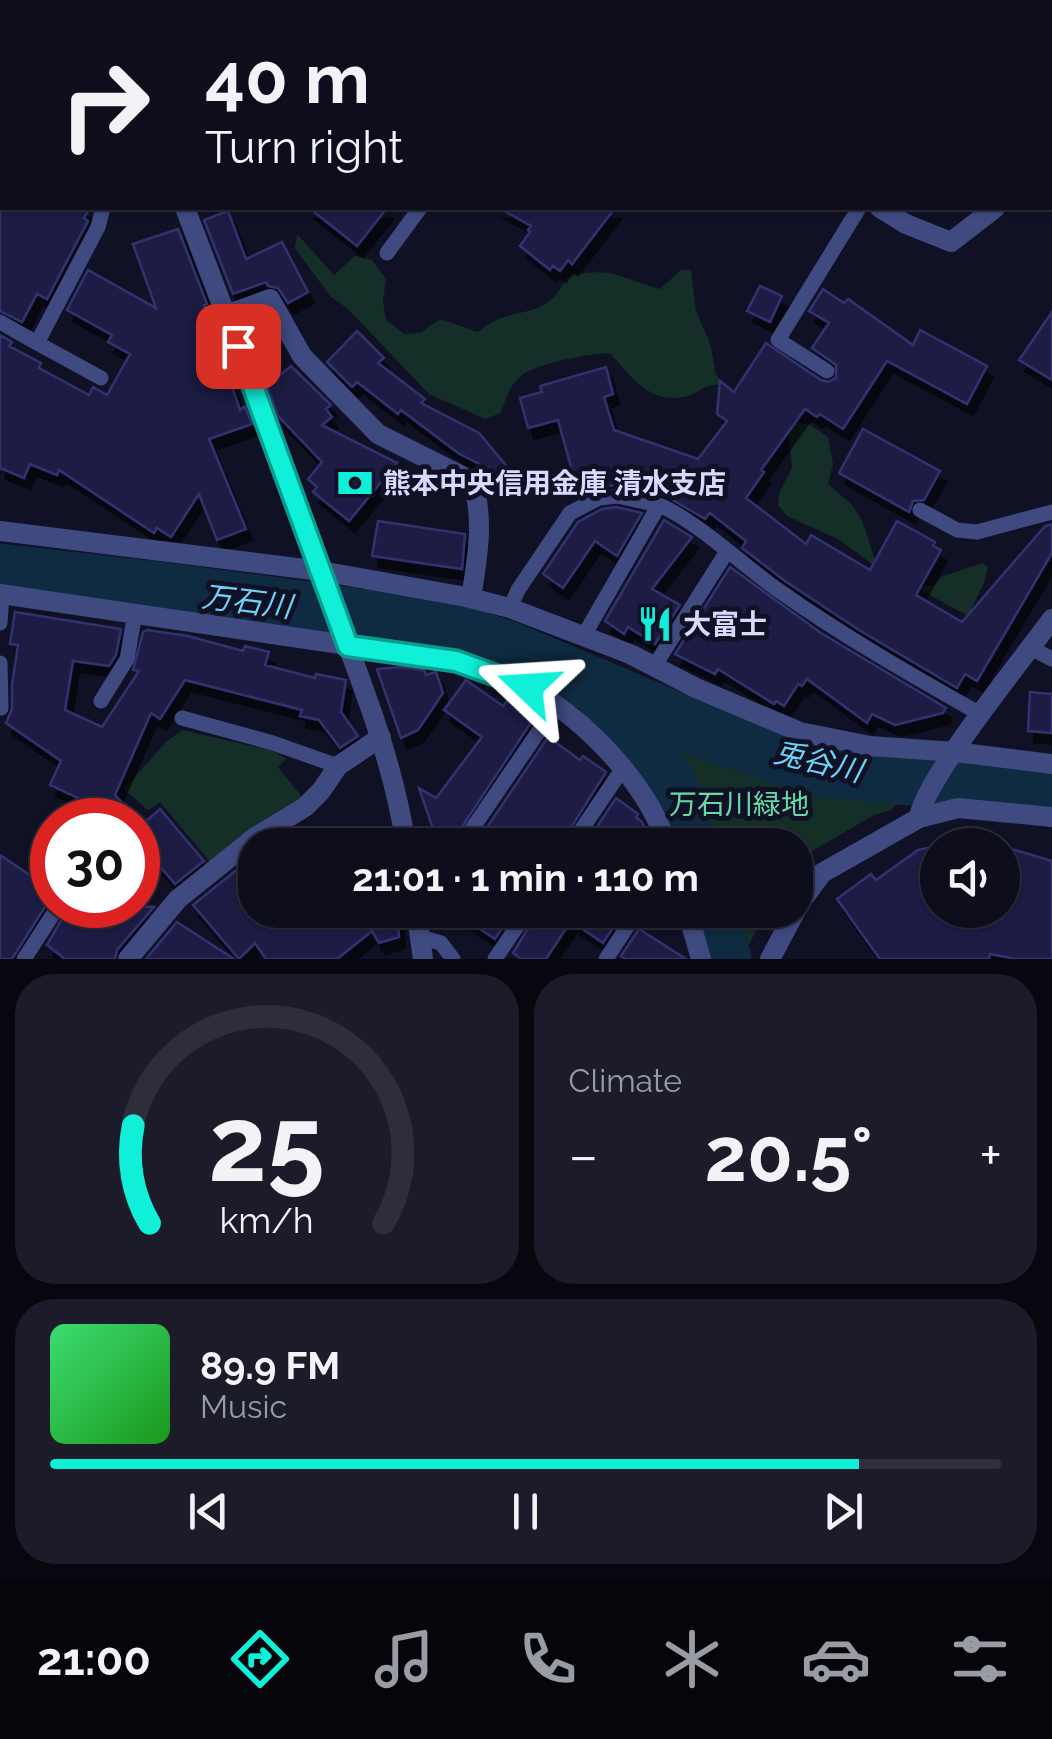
<!DOCTYPE html>
<html lang="en">
<head>
<meta charset="utf-8">
<style>
  body { margin:0; font-family:Raleway,"Noto Sans JP",sans-serif; background:#1b1b29; color:#f1f3f6; height:100vh; display:flex; flex-direction:column; font-size:38px; white-space:nowrap }
  * { box-sizing:border-box; margin:0 }
  p { font-size:32px; color:#9a9ca3 }
  .icon { flex:none; width:55px; height:55px; fill:none; stroke:currentColor; stroke-width:2; stroke-linecap:round; stroke-linejoin:round }
  .map { position:relative; height:959px; overflow:hidden }
  .details { display:flex; flex-direction:column; gap:15px; padding:15px; background:#07070f; flex:1 }
  .details>* { flex:none }
  .top-card { position:absolute; left:0px; top:0px; width:1052px; height:210px; box-shadow:0 2px 8px #0004,0 0 0 2px #2d2d3b; background:#0d0d1c; color:#f1f3f6; overflow:hidden }
  .buttons { position:absolute; left:920px; top:828px; display:grid; gap:20px }
  .buttons a { display:grid; place-items:center; width:100px; height:100px; border-radius:50%; background:#0d0d1c; box-shadow:0 2px 8px #0004,0 0 0 2px #2d2d3b; font-size:50px }
  .speed { position:absolute; left:30px; top:798px; display:flex; gap:20px; font-size:50px; font-weight:700; text-align:center }
  .speed>* { display:grid; place-content:center; width:130px; height:130px; border-radius:50%; background:#0d0d1c; box-shadow:0 2px 8px #0004,0 0 0 2px #2d2d3b; line-height:1 }
  .speed .limit { border:15px solid #d22; background:#fff; color:#111 }
  .pin { position:absolute; display:grid; place-items:center; width:85px; height:85px; color:#fff; margin:-42px; border-radius:20px; box-shadow:0 5px 15px #0006 }
  .me { position:absolute; width:110px; margin:-55px; rotate:290deg; stroke-linejoin:round; filter:drop-shadow(0 0 8px #0008) }
  .turn { display:flex; align-items:center; gap:35px; height:210px; padding:0 40px; font-size:45px }
  .turn .icon { width:130px; height:130px; stroke-width:2.5 }
  .turn b { display:block; font-size:70px; line-height:85px }
  .big { font-size:75px; font-weight:700; line-height:1.1 }
  .details .widget { flex:1; display:flex; flex-direction:column; justify-content:center; gap:15px; min-width:0; padding:0 35px; border-radius:40px; background:#1b1b29 }
  .details .dial { align-items:center; gap:0 }
  .dial svg { height:260px; overflow:visible; fill:none; stroke:#2d2d3b; stroke-width:7; stroke-linecap:round; text-anchor:middle }
  .dial text { fill:#f1f3f6; stroke:none }
  .song { display:flex; align-items:center; gap:30px }
  .cover { width:120px; height:120px; border-radius:15px; background:linear-gradient(135deg,hsl(140 70% 55%),hsl(120 70% 35%)) }
  .played { height:10px; border-radius:5px; background:linear-gradient(90deg,#10f0d9 85%,#2d2d3b 85%) }
  .keys { display:flex; justify-content:space-around; direction:ltr }
  .heat { display:flex; justify-content:space-between; align-items:center; font-size:55px; direction:ltr }
  .details .tiles { flex:1; display:grid; gap:15px; grid-template-columns:1fr 1fr }
  .widget:last-child { grid-column:span 2 }
  .trip { position:absolute; left:238px; top:828px; width:575px; height:100px; border-radius:40px; background:#0d0d1c; box-shadow:0 2px 8px #0004,0 0 0 2px #2d2d3b; font-weight:700; line-height:100px; text-align:center }
  .tabs { display:flex; height:160px; justify-content:space-around; align-items:center; background:#05050b; color:#9a9ca3 }
  .tabs .icon { width:70px; height:70px }
  .tabs .selected { color:#10f0d9 }
  .tabs b { font-size:45px; color:#f1f3f6 }
  .map>svg:first-child { display:block }
  .green { fill:#142f28 }
  .lines { fill:none; stroke-linecap:round; stroke-linejoin:round }
  .river { stroke:#0e2b41; stroke-width:55 }
  .building { fill:#1e1e45; stroke:#31326f; stroke-width:2.5; filter:url(#shadow) }
  .lane { stroke:#3f4a81; stroke-width:15 }
  .street { stroke:#3f4a81; stroke-width:20 }
  .route-casing { stroke:#0a9c8d; stroke-width:25 }
  .route { stroke:#10f0d9; stroke-width:18 }
  .labels { text-anchor:middle; stroke-width:10; stroke-linejoin:round; paint-order:stroke }
  .poi-label { font-size:28px; font-weight:bold; fill:#d7dafd; stroke:#111125; text-anchor:start }
  .park-label { font-size:28px; fill:#67d9a5; stroke:#111125 }
  .water-label { font-size:30px; font-style:italic; fill:#6cd2f6; stroke:#111125 }
</style>
</head>
<body>
<div class="map">
<svg width="1052" height="959" viewBox="0 0 1052 959">
  <defs>
    <filter id="shadow"><feDropShadow dx="6" dy="11" stdDeviation="0" flood-color="#0009"/></filter>
  </defs>
  <rect width="100%" height="100%" fill="#111125"/>
  <path class="green" d="M297 234 334 275 355 256 372 260 386 279 383 301 386 320 404 334 420 333 440 319 478 332C516 300 542 327 567 277 614 265 618 278 660 289L681 270H691L696 311 711 346 715 372 722 384C700 385 700 394 684 397 648 404 630 375 610 353 588 354 545 362 525 373 511 381 506 398 501 413L485 419 429 394 347 308 330 296 295 248Z
    M794 422 809 424 828 437 833 464 828 484 852 505 862 520 875 560 919 586H933L941 577 982 563 988 566 984 583 972 607 976 620 872 564 838 539 787 516 778 505 779 493 792 468 789 435Z
    M644 717 808 786 894 796 899 801 891 810 874 815 795 861V845H707L684 782 641 721Z
    M182 730 274 751 286 759 278 767 302 797 211 863 160 802 148 810 124 789 167 741Z
    M724 910H766L748 947 736 952Z"/>
  <g class="lines">
    <path class="river" d="M0 571 158 589 442 627 507 648 705 732 825 770 1052 792
      M600 691 629 724 670 786 690 845
      M709 910 724 959"/>
  </g>
  <path class="building" d="M0 208H90L84 218 88 221 47 299 37 294 22 322 0 311Z
    M309 208H387L357 246Z
    M499 208H615L572 264 568 260 560 271 553 266 550 270 520 246 530 232 528 230 531 226Z
    M228 211 246 259 282 242 308 292 288 303 278 288 268 286 266 282 233 294 204 220Z
    M178 229 207 304 204 305 240 410 245 406 252 424 209 439 246 529 217 540 199 494 171 537 157 528 154 533 59 470 57 475 30 464 24 478 0 468V335L12 342 9 346 41 363 39 368 89 395 93 387 107 395 130 354 108 342 112 335 67 310 88 270 156 308 133 244Z
    M760 286 782 296 770 322 747 311Z
    M823 289 844 303 848 299 913 345 920 330 987 366 967 404 887 361 843 429 820 414 817 417 805 409 761 470 764 472 746 498 806 544 811 535 870 570 897 521 935 542 933 546 941 550 916 595 962 622 1045 526 1052 524V553L977 681 965 674 957 688 859 630 785 581 742 548 746 541 710 513 705 519 664 495 619 485 597 487 579 496 558 420 528 428 520 398 542 392 540 386 606 367 613 394 604 397 614 430 698 459 727 421 717 414 720 381 734 392 766 343 821 380 828 382 836 378V365L812 348 829 323 809 311Z
    M1052 312V380L1019 360Z
    M357 331 384 358 378 363 425 399 421 403 479 433 524 487 458 453 401 410 398 414 357 382 352 387 327 362Z
    M291 366 331 405 326 409 332 417 322 425 397 463 349 521 313 492 317 487 308 479 322 462 278 416 267 386Z
    M863 429 940 471 924 500 913 501 909 512 839 473Z
    M616 507 642 513 617 556 595 541 563 588 543 574 578 522 602 509Z
    M664 520 692 537 652 589 680 605 655 644 628 627 624 634 605 621Z
    M378 521 465 534 462 569 372 556Z
    M730 567 821 633 946 708 943 713 895 725 872 714 867 723 807 679 802 686 798 684 784 706 776 701 774 704 718 669 715 674 675 654Z
    M15 612 121 629 116 655 109 666 73 661 65 710 102 727 139 671 133 670 143 632 147 630 188 636 243 651 245 646 269 652 265 665 315 678 316 674 346 680 341 712 358 736 340 748 319 720 300 716 302 710 185 680 160 719 151 713 115 795 139 820H77L93 805 50 785 61 761 6 723 12 709V685L18 645 10 644Z
    M401 667 424 670 426 675 436 672 443 693 418 730 401 738 377 669Z
    M466 680 503 706 508 700 534 718 450 845H434L442 834 432 826 419 788 436 798 482 737 444 710Z
    M1030 692 1052 694V733L1028 731Z
    M548 737 580 760 583 756 606 772 560 845H475Z
    M616 798 638 814 636 817 642 822 652 845H585Z
    M160 809 204 861 175 884 138 841V828Z
    M938 846V910L1002 919V846L1052 861V959H1016L990 954 989 959H880L837 899 871 874 876 880 918 850Z
    M0 855 52 890V896L12 959H0Z
    M244 864 255 879V910H397L399 937 379 943 372 931 337 959H266L255 943 239 959 193 905Z
    M70 905H80L93 915 100 905 154 907 117 950 115 959H65L47 945Z
    M452 910H514L495 939Z
    M539 910H610L620 917 603 943 571 921 546 959H521L513 953Z
    M177 922 234 959H146Z
    M639 929 686 959H625L621 956Z"/>
  <g class="lines">
    <path class="lane" d="M527 2 528 0
      M387 253 420 208
      M0 322 37 343
      M827 371 778 340 859 208
      M101 378 37 343 98 227 103 208
      M659 505C694 519 745 567 778 590 843 636 913 676 982 715
      M920 510 957 530 977 532 1052 512
      M510 608 518 590 570 513 599 498 617 496 659 505 583 637
      M0 623 2 594
      M1031 648 1052 659
      M0 663 1 708
      M655 665 726 553
      M101 701 127 659 135 613
      M182 718 273 743 338 766
      M461 845 556 706
      M571 845 623 768
      M420 937 441 943 453 959
      M24 959 59 905
      M495 959 528 910
      M606 959 638 910"/>
    <path class="street" d="M429 0 436 2
      M95 2 100 0
      M233 2 234 0
      M702 2 704 0
      M0 155 2 151
      M1050 198 1052 199
      M185 208C233 333 280 459 325 585 357 671 392 754 406 845
      M880 208 906 224 951 242 995 208
      M226 315 270 299 302 356 378 434 472 481C485 518 477 561 471 598
      M0 531 321 571 466 597 510 608 630 654 696 688 800 732 870 746 955 752 1052 764
      M0 594 456 661C480 670 508 676 530 689 585 719 648 784 667 845
      M919 818C923 781 1025 656 1052 619
      M416 910 423 959
      M687 910 701 959
      M128 959 178 899 254 838 305 807 321 791 338 766 381 737
      M770 959 800 903 822 873 919 818 958 808 1052 817"/>
  </g>
  <g class="lines">
    <defs>
      <path id="route" d="M238 346 348 646 456 661 528 687"/>
    </defs>
    <use href="#route" class="route-casing"/>
    <use href="#route" class="route"/>
  </g>
  <defs>
    <symbol id="bank-bare" viewBox="-9 -9 18 18"><path d="M-6-4H6V4H-6ZM0-2.3a2.3 2.3 0 1 0 0 4.6a2.3 2.3 0 1 0 0-4.6Z" fill="#10f0d9" stroke="#111125" stroke-width="2.5" paint-order="stroke"/></symbol>
    <symbol id="restaurant-bare" viewBox="-9 -9 18 18"><path d="M-5-6h1v4h1v-4h1v4h1v-4h1v5L-1.5 .5V6h-2V.5L-5-1ZM5-6V6H3V1.5H1.5Q1.5-4 5-6Z" fill="#10f0d9" stroke="#111125" stroke-width="2.5" paint-order="stroke"/></symbol>
  </defs>
  <g fill-rule="evenodd">
    <use href="#bank-bare" x="330" y="458" width="50" height="50"/>
    <use href="#restaurant-bare" x="630" y="599" width="50" height="50"/>
  </g>
  <g class="labels">
    <g class="poi-label">
      <text x="383" y="493">熊本中央信用金庫 清水支店</text>
      <text x="683" y="634">大富士</text>
    </g>
    <g class="park-label">
      <text x="739" y="814">万石川緑地</text>
    </g>
    <g class="water-label">
      <text transform="translate(247 602) rotate(7)" y="10">万石川</text>
      <text transform="translate(818 762) rotate(13)" y="10">兎谷川</text>
    </g>
  </g>
</svg>
<div class="buttons">
<a><svg class="icon" aria-label="sound" viewBox="0 0 24 24"><path d="M4 9h4l5-4v14l-5-4H4zM17 9q2 3 0 6"/></svg></a>
</div>
<div class="speed"><div class="limit">30</div></div>
<div class="pin" style="left:238px;top:346px;background:#d93025"><svg class="icon" aria-label="arrive" viewBox="0 0 24 24"><path d="M6 21V4h12l-3 4 3 4H6"/></svg></div>
<svg class="me" style="left:528px;top:687px" viewBox="-20 -20 40 40"><path d="M0-17L14 15 0 8-14 15z" fill="#10f0d9" stroke="#fff" stroke-width="4"/></svg>
<div class="trip">21:01 · 1 min · 110 m</div>
<div class="top-card">
<div class="turn"><svg class="icon" aria-label="right" viewBox="0 0 24 24"><path d="M7 20v-9h11M14 6l5 5-5 5"/></svg><div><b>40 m</b>Turn right</div></div>
</div>
</div>
<section class="details">
<div class="tiles">
<div class="widget dial"><svg viewBox="0 0 100 80">
<path d="M14 69A42 42 0 1 1 86 69"/>
<path d="M14 69A42 42 0 0 1 9 39" stroke="#10f0d9"/>
<text x="50" y="56" font-size="32" font-weight="700">25</text>
<text x="50" y="72" font-size="11">km/h</text>
</svg></div>
<div class="widget"><p>Climate</p>
<div class="heat"><a>−</a><b class="big">20.5°</b><a>+</a></div>
</div>
<div class="widget">
<div class="song"><i class="cover"></i><div><b>89.9 FM</b><p>Music</p></div></div>
<div class="played"></div>
<div class="keys"><svg class="icon" aria-label="previous" viewBox="0 0 24 24"><path d="M18 5L8 12l10 7zM5 5v14"/></svg><svg class="icon" aria-label="pause" viewBox="0 0 24 24"><path d="M8 5v14M16 5v14"/></svg><svg class="icon" aria-label="next" viewBox="0 0 24 24"><path d="M6 5l10 7-10 7zM19 5v14"/></svg></div>
</div>
</div>
</section>
<nav class="tabs">
<b>21:00</b>
<svg class="icon selected" aria-label="directions" viewBox="0 0 24 24"><path d="M12 3l9 9-9 9-9-9zM9 14v-3h6M13 9l2 2-2 2"/></svg>
<svg class="icon" aria-label="music" viewBox="0 0 24 24"><path d="M9 18V5l10-2v13"/><circle cx="6" cy="18" r="3"/><circle cx="16" cy="16" r="3"/></svg>
<svg class="icon" aria-label="phone" viewBox="0 0 24 24"><path d="M5 4h4l2 5-3 2q2 4 5 5l2-3 5 2v4C11 20 4 13 5 4z"/></svg>
<svg class="icon" aria-label="climate" viewBox="0 0 24 24"><path d="M12 3v18M4 7l16 10M4 17L20 7"/></svg>
<svg class="icon" aria-label="car" viewBox="0 0 24 24"><path d="M5 17H2v-5l4-1 3-4h7l3 4 3 1v5h-3M9 17h6M6 11h13"/><circle cx="7" cy="17" r="2"/><circle cx="17" cy="17" r="2"/></svg>
<svg class="icon" aria-label="filters" viewBox="0 0 24 24"><path d="M4 7h16M4 17h16"/><circle cx="9" cy="7" r="2"/><circle cx="15" cy="17" r="2"/></svg>
</nav>
</body>
</html>
